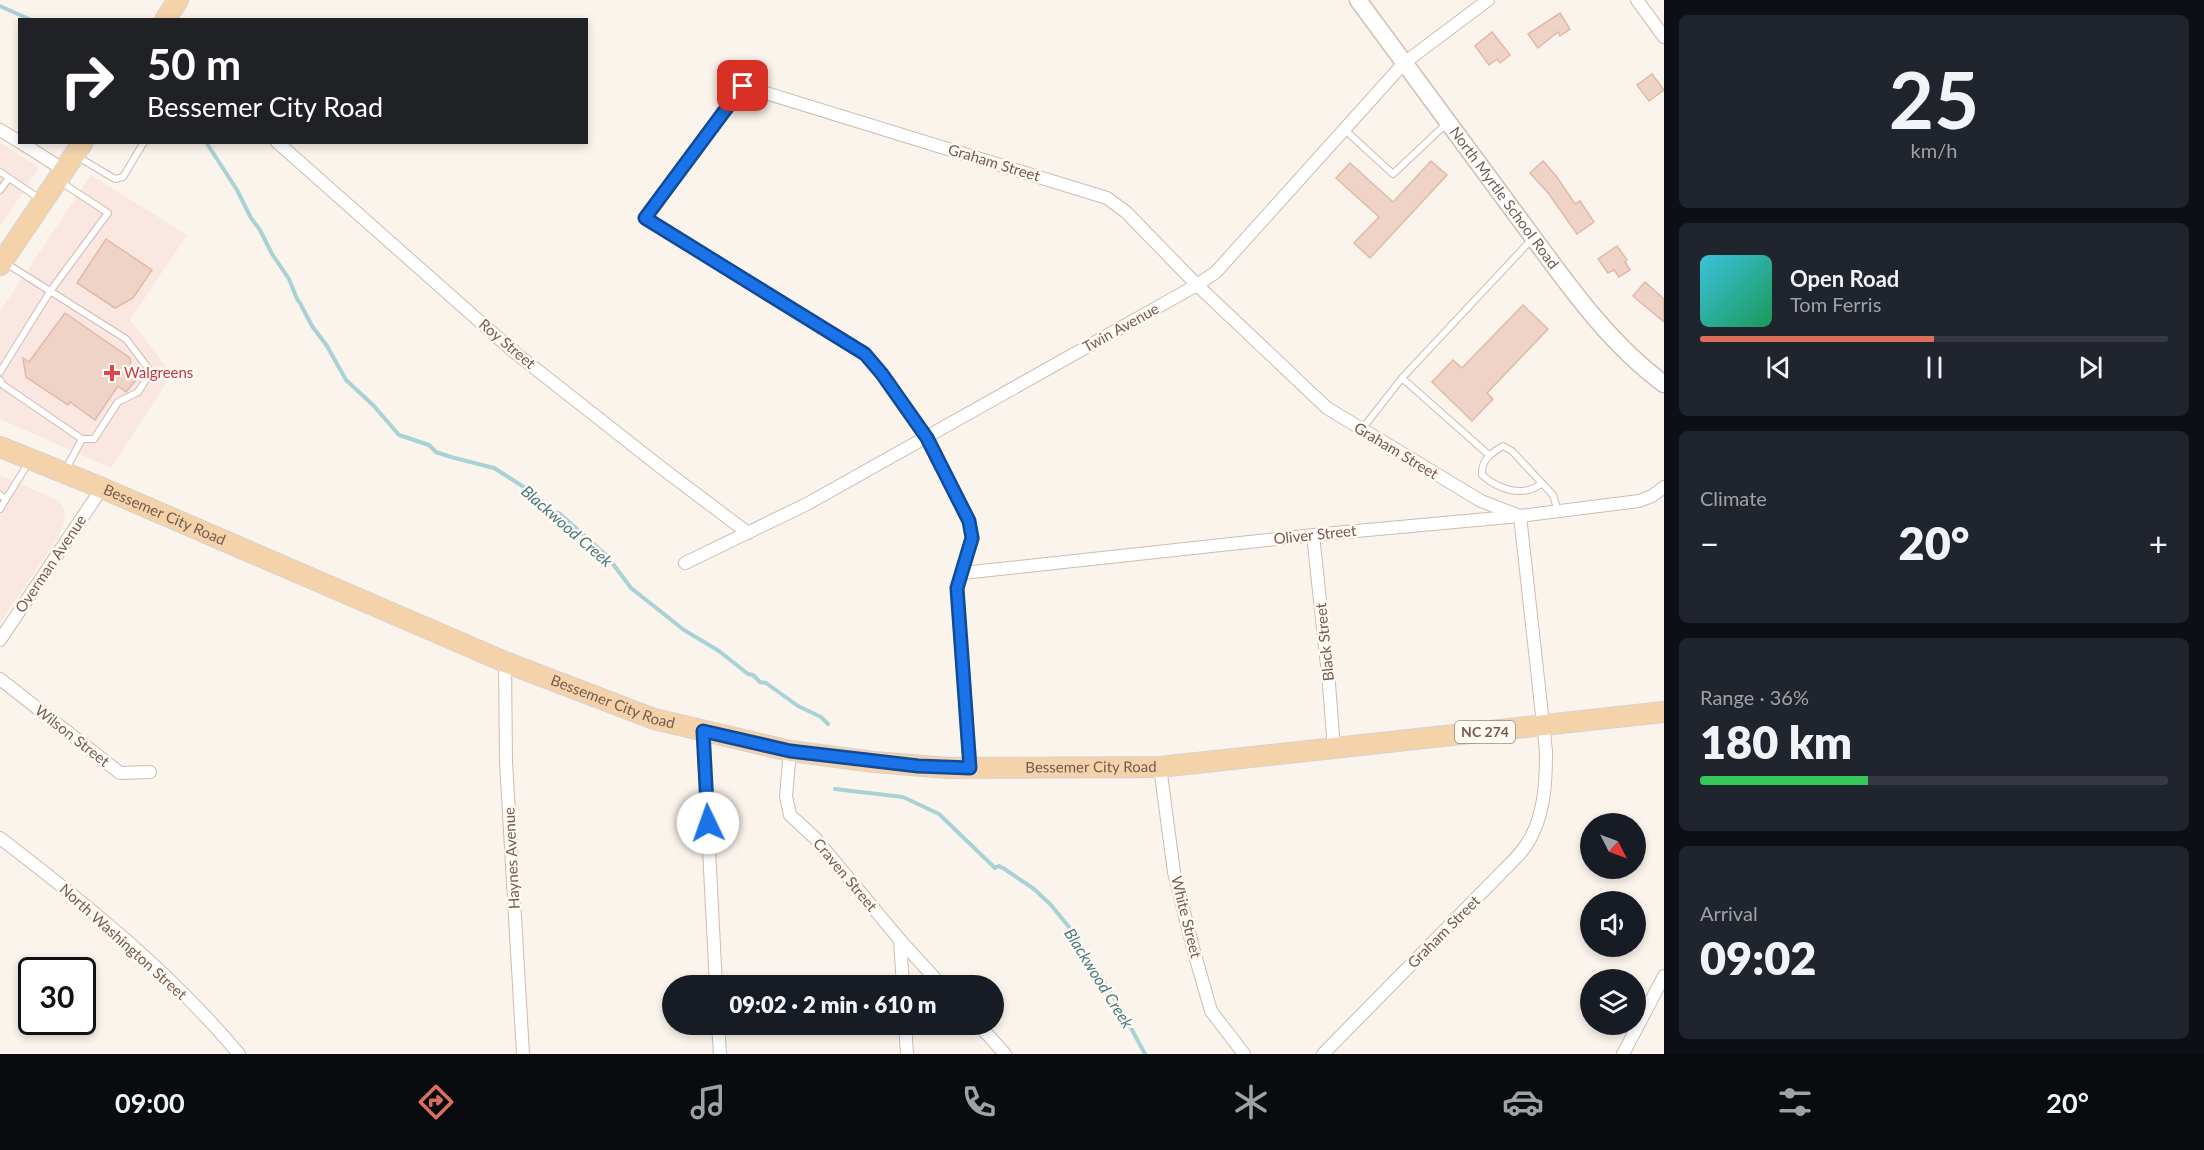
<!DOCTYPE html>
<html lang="en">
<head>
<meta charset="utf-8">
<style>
  body { margin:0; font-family:Lato,sans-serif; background:#20242c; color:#f1f3f6; height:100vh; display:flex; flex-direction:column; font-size:22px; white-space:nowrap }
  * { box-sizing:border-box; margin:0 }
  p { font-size:20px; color:#9ea1a6 }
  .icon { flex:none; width:33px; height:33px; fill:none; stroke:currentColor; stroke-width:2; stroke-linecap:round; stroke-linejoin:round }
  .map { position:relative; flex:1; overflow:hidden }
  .sheet { display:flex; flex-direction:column; gap:15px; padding:15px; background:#0d0f14; width:540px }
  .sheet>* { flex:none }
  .banner { position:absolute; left:18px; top:18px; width:570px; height:126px; border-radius:0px; box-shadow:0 3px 9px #0003; background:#202124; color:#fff; overflow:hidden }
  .needle { width:39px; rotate:132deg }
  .controls { position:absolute; left:1580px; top:813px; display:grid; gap:12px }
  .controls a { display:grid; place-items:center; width:66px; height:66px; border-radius:50%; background:#171b24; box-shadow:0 3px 9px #0003; font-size:30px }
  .speed { position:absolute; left:18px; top:957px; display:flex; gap:12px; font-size:30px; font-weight:700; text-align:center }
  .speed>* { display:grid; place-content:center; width:78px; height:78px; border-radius:50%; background:#171b24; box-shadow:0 3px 9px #0003; line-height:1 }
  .speed .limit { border:3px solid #111; border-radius:9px; background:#fff; color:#111 }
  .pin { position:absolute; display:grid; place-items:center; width:51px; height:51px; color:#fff; margin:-26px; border-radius:12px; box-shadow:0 3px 9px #0006 }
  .me { position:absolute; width:66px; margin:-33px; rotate:357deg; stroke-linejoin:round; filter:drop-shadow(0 0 4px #0008) }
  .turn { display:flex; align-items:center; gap:21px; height:126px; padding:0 30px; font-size:27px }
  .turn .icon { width:78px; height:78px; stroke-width:2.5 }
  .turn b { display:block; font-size:42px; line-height:51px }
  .big { font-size:45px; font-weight:800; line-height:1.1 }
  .sheet .widget { flex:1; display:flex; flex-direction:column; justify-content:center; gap:9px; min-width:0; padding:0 21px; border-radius:9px; background:#20242c }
  .sheet .dial { align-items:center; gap:0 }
  .dial b { font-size:78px; line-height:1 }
  .song { display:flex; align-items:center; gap:18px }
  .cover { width:72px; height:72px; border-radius:9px; background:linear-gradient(135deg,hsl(190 70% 55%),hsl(150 70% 35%)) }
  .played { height:6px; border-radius:3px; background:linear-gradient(90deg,#db6e5c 50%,#363941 50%) }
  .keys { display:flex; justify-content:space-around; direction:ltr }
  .heat { display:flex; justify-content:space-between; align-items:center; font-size:33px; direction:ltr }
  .charge { height:9px; border-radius:4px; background:linear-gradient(90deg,#34c759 36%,#363941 0) }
  .trip { position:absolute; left:662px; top:975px; width:342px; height:60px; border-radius:30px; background:#171b24; box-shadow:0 3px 9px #0003; font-weight:800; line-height:60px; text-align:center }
  .tab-bar { display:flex; height:96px; justify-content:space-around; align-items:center; background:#090b0e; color:#9ea1a6 }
  .tab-bar .icon { width:42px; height:42px }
  .tab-bar .on { color:#db6e5c }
  .tab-bar b { font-size:27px; color:#f1f3f6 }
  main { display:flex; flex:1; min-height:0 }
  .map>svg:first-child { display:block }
  .commercial { fill:#fae7e1 }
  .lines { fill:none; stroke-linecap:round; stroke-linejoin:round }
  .stream { stroke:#a8d2d5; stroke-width:4 }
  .building { fill:#efd3c6; stroke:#e0b9a7; stroke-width:1.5 }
  .service-casing { stroke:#cdbcb2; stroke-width:8 }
  .minor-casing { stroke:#cdbcb2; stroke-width:14 }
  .secondary-casing { stroke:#d2beb2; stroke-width:19 }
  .primary-casing { stroke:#d8d1ce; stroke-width:22 }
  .service { stroke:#fff; stroke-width:6 }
  .minor { stroke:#fff; stroke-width:12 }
  .secondary { stroke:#fff; stroke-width:16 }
  .primary { stroke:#f4d3ab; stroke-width:20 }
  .route-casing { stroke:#114b97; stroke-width:15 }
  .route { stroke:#1a73e8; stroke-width:10 }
  .health-dot { fill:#e0444e; stroke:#fef9f3; stroke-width:2 }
  .labels { text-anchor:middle; stroke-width:5; stroke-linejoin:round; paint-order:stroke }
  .shield { fill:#fef9f3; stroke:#9e8a81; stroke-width:1.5 }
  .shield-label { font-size:14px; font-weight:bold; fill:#755b50 }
  .street-label { font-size:15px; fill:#755b50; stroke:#fef9f3 }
  .health-label { font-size:15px; fill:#be3a42; stroke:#fef9f3; text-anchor:start }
  .water-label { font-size:16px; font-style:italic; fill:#477b7f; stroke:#fef9f3 }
</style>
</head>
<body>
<main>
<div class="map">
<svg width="1664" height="1054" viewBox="0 0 1664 1054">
  <rect width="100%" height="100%" fill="#fbf4ec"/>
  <path class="commercial" d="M0 142 39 168 0 226Z
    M91 175 187 235 130 320 172 374 111 468 0 419V312Z
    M0 475 59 501 65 511 64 524 57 539 0 623Z"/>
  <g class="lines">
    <path class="stream" d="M0 6 31 20
      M206 142 237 190 251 218 260 230 272 254 289 279 297 299 300 303 312 326 327 346 346 380 373 405 399 435 429 445 436 452 451 457 494 468 532 492 554 512 559 513 607 556 631 588 684 630 719 651 748 674 753 675 760 682 766 683 798 706 821 717 828 724
      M835 789 903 797 939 814 995 868 999 866 1003 868 1034 889 1051 905 1073 932 1119 1006 1145 1054"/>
  </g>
  <path class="building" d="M1560 13 1570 29 1560 36 1558 32 1538 48 1528 34Z
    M1492 32 1510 55 1500 63 1497 59 1489 65 1475 46Z
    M1652 74 1664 90 1649 101 1637 85Z
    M1431 161 1447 175 1370 258 1354 243 1379 217 1336 178 1350 163 1393 202Z
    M1543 161 1557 177 1575 204 1580 201 1594 222 1577 234 1549 194 1530 173Z
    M106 239 152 270 133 298 115 308 77 283Z
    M1617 246 1627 260 1625 262 1630 270 1619 277 1614 270 1608 273 1598 259Z
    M1645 282 1664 299V322L1633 296Z
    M1523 305 1548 329 1487 393 1493 399 1472 421 1432 382 1453 360 1462 368Z
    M65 313 130 358 132 374 138 378 126 392 118 386 95 420 70 402 68 405 26 377 23 358 29 362Z"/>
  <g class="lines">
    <defs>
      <path id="service" d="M1345 130 1393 174 1447 123
        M78 157 115 179 123 177 144 142
        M0 172 40 199
        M0 190 9 178
        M0 372 51 290 108 213 61 182
        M1402 378 1489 455
        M0 380 3 385 82 439H94L118 402 138 392 151 372 126 339 4 262
        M1362 429 1402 378 1533 238
        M66 469 82 439
        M1541 484C1522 498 1498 489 1482 475 1481 460 1491 453 1503 446L1512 451 1553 495 1558 511
        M0 495 6 499 29 462
        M0 509 6 499"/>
      <path id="minor" d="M1637 0 1664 37
        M0 130 20 142
        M20 142 64 170
        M277 142 513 351 663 469 748 533
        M1313 535 1329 684 1334 749
        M685 563 807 504 1197 285 1216 272 1404 63 1488 0
        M963 573 1313 535 1520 516 1639 501 1652 496 1664 487
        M0 640 102 488
        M505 662 506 762 523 1054
        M0 679 120 773 150 772
        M703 731 716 986
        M790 751 786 796 790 815 815 838 900 940 942 986
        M1160 767 1174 872 1193 948 1211 1011 1244 1054
        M970 768 957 588 973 538 969 521 927 438 882 374 865 354 645 218 743 86 1107 198 1126 212 1197 285 1327 408 1481 501 1520 516 1546 751C1546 779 1545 811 1531 837 1524 851 1512 862 1501 873L1323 1054
        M0 838C85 903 170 972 239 1054
        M900 940 903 986
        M718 1024 720 1054
        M905 1024 907 1054
        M978 1024 1005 1054
        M1623 1054 1664 976"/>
      <g id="secondary">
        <path id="s1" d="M1358 0C1410 71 1463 142 1515 213 1560 273 1603 339 1664 384"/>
      </g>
      <g id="primary">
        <path d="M165 20 178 0"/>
        <path d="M0 265 83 142"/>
        <path id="s2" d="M0 447 102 488 505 662 654 719 790 751 874 762 948 768 1160 767 1664 712"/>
      </g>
    </defs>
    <use href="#service" class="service-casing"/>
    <use href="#minor" class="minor-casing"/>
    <use href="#secondary" class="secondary-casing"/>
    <use href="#primary" class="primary-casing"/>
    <use href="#service" class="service"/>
    <use href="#minor" class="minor"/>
    <use href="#secondary" class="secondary"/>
    <use href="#primary" class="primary"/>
  </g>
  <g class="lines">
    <defs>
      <path id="route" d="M708 823 703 731 790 751 918 766 970 768 957 588 972 538 969 521 927 438 882 374 865 354 645 218 743 86"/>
    </defs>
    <use href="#route" class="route-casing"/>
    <use href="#route" class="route"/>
  </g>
  <path class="health-dot" d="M109 364h6v6h6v6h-6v6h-6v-6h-6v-6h6z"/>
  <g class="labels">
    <rect class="shield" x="1455" y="721" width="60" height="22" rx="4.5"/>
    <g class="shield-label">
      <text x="1485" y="737">NC 274</text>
    </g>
    <g class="street-label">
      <text transform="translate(994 163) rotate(17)" y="5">Graham Street</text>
      <text dy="5" stroke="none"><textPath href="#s1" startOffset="246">North Myrtle School Road</textPath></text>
      <text transform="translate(1121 328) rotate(-29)" y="5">Twin Avenue</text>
      <text transform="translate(507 344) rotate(40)" y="5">Roy Street</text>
      <text transform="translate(1396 451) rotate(31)" y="5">Graham Street</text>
      <text dy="5" stroke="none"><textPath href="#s2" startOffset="178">Bessemer City Road</textPath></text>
      <text transform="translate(1315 535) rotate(-6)" y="5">Oliver Street</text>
      <text transform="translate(51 564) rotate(-56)" y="5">Overman Avenue</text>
      <text transform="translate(1325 642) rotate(-96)" y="5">Black Street</text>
      <text dy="5" stroke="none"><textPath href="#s2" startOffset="664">Bessemer City Road</textPath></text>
      <text transform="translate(72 736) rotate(38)" y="5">Wilson Street</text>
      <text dy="5" stroke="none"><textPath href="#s2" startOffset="1150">Bessemer City Road</textPath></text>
      <text transform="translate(512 858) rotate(-93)" y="5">Haynes Avenue</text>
      <text transform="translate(845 875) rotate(50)" y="5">Craven Street</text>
      <text transform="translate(1186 917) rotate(76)" y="5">White Street</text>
      <text transform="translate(1444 932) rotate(-45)" y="5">Graham Street</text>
      <text transform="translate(123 942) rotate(42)" y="5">North Washington Street</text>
    </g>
    <g class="health-label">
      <text x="124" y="378">Walgreens</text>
    </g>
    <g class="water-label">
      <text transform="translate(567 526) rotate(41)" y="6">Blackwood Creek</text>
      <text transform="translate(1099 978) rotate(58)" y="6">Blackwood Creek</text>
    </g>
  </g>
</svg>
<div class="controls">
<a><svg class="needle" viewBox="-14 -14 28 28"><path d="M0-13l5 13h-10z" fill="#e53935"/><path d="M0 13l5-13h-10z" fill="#9ea1a6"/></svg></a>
<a><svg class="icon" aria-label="sound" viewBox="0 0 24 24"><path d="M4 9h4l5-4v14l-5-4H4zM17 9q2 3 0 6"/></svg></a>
<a><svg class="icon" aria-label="layers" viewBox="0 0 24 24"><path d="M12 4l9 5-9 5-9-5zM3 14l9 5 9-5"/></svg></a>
</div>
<div class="speed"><div class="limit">30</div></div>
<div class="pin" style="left:743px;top:86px;background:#d93025"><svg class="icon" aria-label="arrive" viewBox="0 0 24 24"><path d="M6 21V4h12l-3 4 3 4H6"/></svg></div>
<svg class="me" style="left:708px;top:823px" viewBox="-20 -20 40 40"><circle r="19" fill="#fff"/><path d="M0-13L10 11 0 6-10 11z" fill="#1a73e8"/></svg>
<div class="trip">09:02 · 2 min · 610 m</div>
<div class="banner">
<div class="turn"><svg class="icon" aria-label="right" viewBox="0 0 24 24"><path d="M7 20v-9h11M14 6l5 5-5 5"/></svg><div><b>50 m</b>Bessemer City Road</div></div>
</div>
</div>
<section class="sheet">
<div class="widget dial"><b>25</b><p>km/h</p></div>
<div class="widget">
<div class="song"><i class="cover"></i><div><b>Open Road</b><p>Tom Ferris</p></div></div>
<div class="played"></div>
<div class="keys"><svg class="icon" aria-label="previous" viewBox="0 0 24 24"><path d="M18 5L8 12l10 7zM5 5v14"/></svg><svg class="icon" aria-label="pause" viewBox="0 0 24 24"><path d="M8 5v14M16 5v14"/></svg><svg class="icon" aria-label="next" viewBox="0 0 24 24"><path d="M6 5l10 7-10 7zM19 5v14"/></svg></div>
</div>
<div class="widget"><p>Climate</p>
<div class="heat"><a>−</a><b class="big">20°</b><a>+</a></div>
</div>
<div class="widget"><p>Range · 36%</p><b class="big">180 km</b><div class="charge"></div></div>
<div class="widget"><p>Arrival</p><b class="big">09:02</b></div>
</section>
</main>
<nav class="tab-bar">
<b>09:00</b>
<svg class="icon on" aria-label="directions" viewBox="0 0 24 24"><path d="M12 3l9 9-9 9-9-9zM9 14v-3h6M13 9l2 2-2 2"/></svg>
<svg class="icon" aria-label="music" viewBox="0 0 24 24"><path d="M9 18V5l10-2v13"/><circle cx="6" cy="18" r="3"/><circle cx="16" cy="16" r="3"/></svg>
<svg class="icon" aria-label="phone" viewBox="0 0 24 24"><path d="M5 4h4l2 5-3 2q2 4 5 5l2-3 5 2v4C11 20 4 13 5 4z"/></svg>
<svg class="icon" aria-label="climate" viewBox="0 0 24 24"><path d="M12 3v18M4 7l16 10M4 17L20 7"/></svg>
<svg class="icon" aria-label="car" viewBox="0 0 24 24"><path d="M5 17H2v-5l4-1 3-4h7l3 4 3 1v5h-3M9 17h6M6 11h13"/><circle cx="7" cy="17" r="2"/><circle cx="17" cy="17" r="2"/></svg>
<svg class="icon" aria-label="filters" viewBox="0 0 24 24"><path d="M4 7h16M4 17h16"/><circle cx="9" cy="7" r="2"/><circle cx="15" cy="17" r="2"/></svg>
<b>20°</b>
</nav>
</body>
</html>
